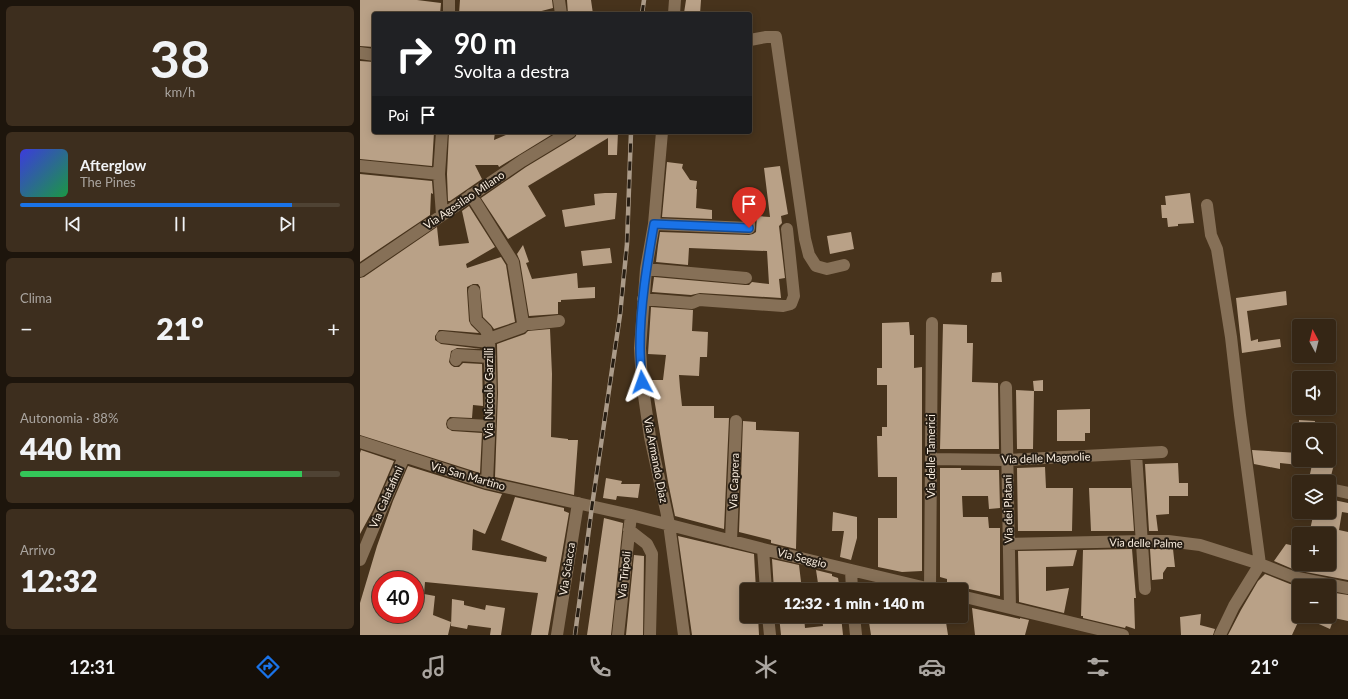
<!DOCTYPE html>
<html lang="it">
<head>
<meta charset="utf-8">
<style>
  body { margin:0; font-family:Lato,sans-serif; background:#3d2e1e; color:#f1f3f6; height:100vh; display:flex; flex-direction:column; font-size:15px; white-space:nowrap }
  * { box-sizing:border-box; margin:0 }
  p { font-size:13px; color:#aaa5a0 }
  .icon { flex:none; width:22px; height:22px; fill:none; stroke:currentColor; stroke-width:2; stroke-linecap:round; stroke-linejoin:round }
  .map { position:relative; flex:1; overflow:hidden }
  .drawer { display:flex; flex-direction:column; gap:6px; padding:6px; background:#1d150c; width:360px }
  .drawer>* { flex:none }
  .top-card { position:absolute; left:12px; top:12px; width:380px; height:122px; border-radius:4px; box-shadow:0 2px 10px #0003,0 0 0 1px #4f4334; background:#202124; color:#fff; overflow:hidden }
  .needle { width:26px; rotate:353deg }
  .controls { position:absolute; left:932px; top:319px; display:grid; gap:8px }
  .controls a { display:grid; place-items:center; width:44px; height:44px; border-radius:4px; background:#352615; box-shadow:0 2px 10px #0003,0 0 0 1px #4f4334; font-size:20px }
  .speed { position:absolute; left:12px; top:571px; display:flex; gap:8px; font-size:20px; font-weight:700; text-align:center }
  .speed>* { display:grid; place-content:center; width:52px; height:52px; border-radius:50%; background:#352615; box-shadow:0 2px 10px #0003,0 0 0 1px #4f4334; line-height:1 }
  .speed .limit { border:6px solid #d22; background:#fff; color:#111 }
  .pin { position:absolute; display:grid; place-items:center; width:34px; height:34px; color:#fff; margin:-41px -17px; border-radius:50% 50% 50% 0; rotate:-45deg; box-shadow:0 0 4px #0007 }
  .pin .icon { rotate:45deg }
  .me { position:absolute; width:44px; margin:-22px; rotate:356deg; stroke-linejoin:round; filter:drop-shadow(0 0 3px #0008) }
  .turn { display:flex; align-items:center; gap:14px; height:84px; padding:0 16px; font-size:18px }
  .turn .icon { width:52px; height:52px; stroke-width:2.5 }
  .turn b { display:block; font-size:28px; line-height:34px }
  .then { display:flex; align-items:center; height:38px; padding:0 16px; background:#0003; gap:8px; font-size:15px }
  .big { font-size:30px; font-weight:800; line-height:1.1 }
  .drawer .tile { flex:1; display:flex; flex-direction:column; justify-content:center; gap:6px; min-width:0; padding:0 14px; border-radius:6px; background:#3d2e1e }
  .drawer .dial { align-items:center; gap:0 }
  .dial b { font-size:52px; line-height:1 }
  .song { display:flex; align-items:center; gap:12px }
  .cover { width:48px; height:48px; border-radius:6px; background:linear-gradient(135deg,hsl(240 70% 55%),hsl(140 70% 35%)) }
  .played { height:4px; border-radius:2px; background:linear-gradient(90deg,#1a73e8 85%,#4f4334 85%) }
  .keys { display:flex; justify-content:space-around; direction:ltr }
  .heat { display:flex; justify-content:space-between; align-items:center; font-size:22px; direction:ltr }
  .charge { height:6px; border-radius:3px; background:linear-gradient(90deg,#34c759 88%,#4f4334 0) }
  .trip { position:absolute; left:380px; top:583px; width:228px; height:40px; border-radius:4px; background:#352615; box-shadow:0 2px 10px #0003,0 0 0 1px #4f4334; font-weight:800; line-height:40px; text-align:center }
  .tab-bar { display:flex; height:64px; justify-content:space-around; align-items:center; background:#150f08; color:#aaa5a0 }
  .tab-bar .icon { width:28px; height:28px }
  .tab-bar .active { color:#1a73e8 }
  .tab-bar b { font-size:18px; color:#f1f3f6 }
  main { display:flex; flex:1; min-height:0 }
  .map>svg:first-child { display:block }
  .building { fill:#b9a187; fill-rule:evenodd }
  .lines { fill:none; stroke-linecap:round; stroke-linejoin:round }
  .minor { stroke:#867057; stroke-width:12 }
  .rail-casing { stroke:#ab9b89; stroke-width:4.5 }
  .rail { stroke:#261d13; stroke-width:3; stroke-dasharray:9; stroke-linecap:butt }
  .route-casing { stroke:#114b97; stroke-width:10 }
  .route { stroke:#1a73e8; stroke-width:7 }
  .labels { text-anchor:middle; stroke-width:4; stroke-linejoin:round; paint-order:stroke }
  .street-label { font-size:11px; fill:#f8ecde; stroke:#261d13 }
</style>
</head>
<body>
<main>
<section class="drawer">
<div class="tile dial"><b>38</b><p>km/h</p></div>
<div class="tile">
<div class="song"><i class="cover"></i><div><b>Afterglow</b><p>The Pines</p></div></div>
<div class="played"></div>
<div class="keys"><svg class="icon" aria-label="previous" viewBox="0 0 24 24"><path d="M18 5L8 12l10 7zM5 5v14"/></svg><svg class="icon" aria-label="pause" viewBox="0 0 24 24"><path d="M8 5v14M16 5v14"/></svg><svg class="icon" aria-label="next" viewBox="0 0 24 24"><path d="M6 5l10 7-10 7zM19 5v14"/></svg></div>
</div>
<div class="tile"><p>Clima</p>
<div class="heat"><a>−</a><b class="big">21°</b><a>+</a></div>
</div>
<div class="tile"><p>Autonomia · 88%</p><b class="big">440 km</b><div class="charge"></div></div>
<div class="tile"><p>Arrivo</p><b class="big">12:32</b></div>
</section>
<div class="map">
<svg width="988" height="635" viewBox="0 0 988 635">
  <rect width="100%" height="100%" fill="#47331c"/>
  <path class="building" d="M0 0H57L81 3 80 14H14V47L0 46Z
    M100 0H192L193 8 170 14H99Z
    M207 0H231L233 14H208Z
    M326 0H341L340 14 324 13Z
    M0 61 14 62V132H74L72 166 0 159Z
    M89 132H135L134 140 153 132H196L139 167 138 165H115L122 179 90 201H88L87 174Z
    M217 132H258L257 155H248V138L168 186 186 216 148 239 121 198 166 167 214 138 216 136Z
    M307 162 323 164 322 168 330 180 337 181 336 189H337L336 208 352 210V219L302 217Z
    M420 166 428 214 421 216 422 223 419 226 425 278 419 279 421 298 340 293 331 295 292 292 294 277 385 285H389L392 282 409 284 407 251 329 248 328 265 296 262 298 245 300 232 389 235 393 234 396 232 397 216 410 217 404 168Z
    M0 174 72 181 73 194 71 193 70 215 0 262Z
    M245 193H257L255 219 205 227 202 210 235 205 234 194Z
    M830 193 834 223 818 224V226L808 227 807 218H802L801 205H806L805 196Z
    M109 206 135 247 106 264 107 268 141 257 146 265 155 322 134 329 131 325 123 317 120 287 118 284H113L107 287V291L109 321 111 325 119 333 82 330H79L75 336V340L81 344 122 349 97 348 91 351 89 362 91 365 94 367H99L103 363 122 364 123 406 113 405 112 418 90 417 87 420 86 424 87 428 92 431 122 433 120 473 0 435V278L4 277 77 227 79 246 109 243 102 211Z
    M491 232 494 249 470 254 467 236Z
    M163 245 169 262 166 263 172 279 217 273 218 288 235 287V298L201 300V302H198V314L169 316 160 261 157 254Z
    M250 248 252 263 223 266 221 251Z
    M641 272 642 282H631L632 273Z
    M926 291 927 305 887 311 891 341 898 339V342L920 339 921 347 882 353 876 298Z
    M291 307 333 310 332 331 348 332 347 357H340L339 376 319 375 320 388 322 406H354V418H369L364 529 315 516 308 482 291 380H303L306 355 288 354Z
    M549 322 550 335H554V368L562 367V571L542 572 518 567V518H537V477H518L517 436H522V427H527V385H517V368H522V323Z
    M583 324 607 325V343H613L612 382 638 383 639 449H580Z
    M190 329 192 374 191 437 208 439V440H218L214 495 135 477 138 393 137 344 165 334 168 331Z
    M683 380V391H674L673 381Z
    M656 390 674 391 673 449H657Z
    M730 409V433H725V441H697V410Z
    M939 420 955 421 954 430H939Z
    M383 421 396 422V430L439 432 436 549 411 543V540L379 532Z
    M1 450 34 461 13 510 0 534V453Z
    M892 450 939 453V465L920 463V469L894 464Z
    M953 460H975L971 476 950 474Z
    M818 463 819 483H828V496H809V514L796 515 798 531H789L785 464Z
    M48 466 125 490 142 494 125 534 113 529 112 550 186 562 187 557 141 540 155 497 204 508V511L209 513 188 635H171L178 593 65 582 64 594 75 596 73 615 91 622 88 635H0V603L17 546 33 501ZM21 576 36 580H55V614H21Z
    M685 467 686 488H713L712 531H658L657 468Z
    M580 468H601V470H639L640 508 629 509 628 496H602L603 517H628L629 528H640V596L587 584V579L580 577Z
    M246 478 262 481 261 484H280L278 498 257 496 256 500 243 498Z
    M729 488H771L774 531H731Z
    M969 499 988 503V513L982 512 979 530 988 532V580L935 570 914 561 926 544 939 547V564H969V555L973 534H949L954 512H969Z
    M473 512 497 517V538L491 560 480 557 484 531H472Z
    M244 518 263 523 251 635H227Z
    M318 536 394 554 396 590H387V616H398L399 635H332Z
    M772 549 776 598H774L775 629 766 626 765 628 723 618V616H721L723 550Z
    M790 549H813L815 567H807L803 573V579L792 580Z
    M717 550 713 566 686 567V591L709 588 704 613 659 602 658 551Z
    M274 555 284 556 283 635H266Z
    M412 559 439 565 442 590H414Z
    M456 570 472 574V576L478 578 480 590H459Z
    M905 574 930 584 940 586 939 620 932 635H868L881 610 898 581Z
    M969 592 988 595V621L974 618 970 629 941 616H969Z
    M92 599 104 601V605L125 610 126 605 145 608 141 635H130L131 628 108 625 107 629 91 626Z
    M612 608 660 619V618L669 620 665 635H615Z
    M841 614 840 625 855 629 853 635H821L820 617Z
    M419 616H444L445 628 463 626 462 617 481 616 483 635H421Z
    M508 616H585L588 635H511Z"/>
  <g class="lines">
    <path class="minor" d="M199 0 201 14
      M89 14V0
      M314 14 315 0
      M390 40 406 37H416L445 239 449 255 456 266 467 269 484 265
      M0 53 14 55
      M302 132 294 224 286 269 280 348 282 382 290 437 309 524 324 635
      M0 166 79 174
      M111 195 153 262 163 323 162 327 129 339 131 393 127 483
      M847 205 851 235 857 249 871 337 880 415 900 564 874 606 860 635
      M82 215 79 174 82 132
      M294 224 389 228V218
      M286 269 386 278
      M0 271 162 161 210 132
      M114 291 116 320 126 330 129 339
      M283 299 332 303 339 300 423 306 431 304 434 296 427 229
      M163 323 171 324 199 321
      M82 337 129 342
      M96 360 97 355 130 357
      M646 387 650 608
      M93 424 130 426
      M0 442 127 483 271 515 403 549 575 590
      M776 454 785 589
      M571 459 647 460 802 452
      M970 489 988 493
      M269 530 287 544 292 554 290 635
      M371 541 376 421
      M649 544 782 541H808L840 545 900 564 933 577 988 588
      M403 549 406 590
      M0 560 15 524 44 457
      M491 570 492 590
      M570 589 572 323
      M601 596 763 635
      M408 616 410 635
      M494 616 496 635
      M197 635 218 503
      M258 635 271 515"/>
    <defs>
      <path id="rail" d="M282 14 284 0
        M215 635 232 506 260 315 267 244 271 132"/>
    </defs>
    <use href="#rail" class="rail-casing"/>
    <use href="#rail" class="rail"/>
  </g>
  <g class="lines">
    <defs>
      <path id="route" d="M282 382C281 370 280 359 280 347 280 306 287 264 294 224L389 228"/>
    </defs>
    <use href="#route" class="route-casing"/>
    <use href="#route" class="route"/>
  </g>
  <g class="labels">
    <g class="street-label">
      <text transform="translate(104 200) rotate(-34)" y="4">Via Agesilao Milano</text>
      <text transform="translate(129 393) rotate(-90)" y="4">Via Niccolò Garzilli</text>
      <text transform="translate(571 456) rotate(-90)" y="4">Via delle Tamerici</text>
      <text transform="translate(686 458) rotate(-2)" y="4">Via delle Magnolie</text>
      <text transform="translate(296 460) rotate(79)" y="4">Via Armando Diaz</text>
      <text transform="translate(108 476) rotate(16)" y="4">Via San Martino</text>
      <text transform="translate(374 481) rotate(-88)" y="4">Via Caprera</text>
      <text transform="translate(26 497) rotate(-66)" y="4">Via Calatafimi</text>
      <text transform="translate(648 509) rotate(-91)" y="4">Via dei Platani</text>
      <text transform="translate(786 543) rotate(1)" y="4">Via delle Palme</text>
      <text transform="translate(442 558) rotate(14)" y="4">Via Seggio</text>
      <text transform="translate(207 569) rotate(-81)" y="4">Via Sciacca</text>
      <text transform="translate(264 575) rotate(-84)" y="4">Via Tripoli</text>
    </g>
  </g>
</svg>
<div class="controls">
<a><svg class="needle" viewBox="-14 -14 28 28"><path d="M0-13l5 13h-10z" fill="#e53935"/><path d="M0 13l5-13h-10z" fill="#aaa5a0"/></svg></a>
<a><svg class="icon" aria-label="sound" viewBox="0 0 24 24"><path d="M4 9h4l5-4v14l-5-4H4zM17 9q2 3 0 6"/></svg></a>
<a><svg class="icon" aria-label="search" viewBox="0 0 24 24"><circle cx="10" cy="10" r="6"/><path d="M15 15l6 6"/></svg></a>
<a><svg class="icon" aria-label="layers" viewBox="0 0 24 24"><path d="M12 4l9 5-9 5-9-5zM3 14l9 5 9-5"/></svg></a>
<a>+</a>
<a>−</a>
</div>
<div class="speed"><div class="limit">40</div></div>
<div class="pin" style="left:389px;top:228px;background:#d93025"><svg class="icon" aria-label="arrive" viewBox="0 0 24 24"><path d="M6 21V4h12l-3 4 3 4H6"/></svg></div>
<svg class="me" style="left:282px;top:382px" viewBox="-20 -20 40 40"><path d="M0-17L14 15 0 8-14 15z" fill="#1a73e8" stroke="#fff" stroke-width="4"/></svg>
<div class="trip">12:32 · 1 min · 140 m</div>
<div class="top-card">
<div class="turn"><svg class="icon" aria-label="right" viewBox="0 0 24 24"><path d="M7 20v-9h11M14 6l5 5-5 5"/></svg><div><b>90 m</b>Svolta a destra</div></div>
<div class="then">Poi<svg class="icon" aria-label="arrive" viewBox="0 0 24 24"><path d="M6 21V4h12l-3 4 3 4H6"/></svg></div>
</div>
</div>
</main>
<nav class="tab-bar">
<b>12:31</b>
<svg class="icon active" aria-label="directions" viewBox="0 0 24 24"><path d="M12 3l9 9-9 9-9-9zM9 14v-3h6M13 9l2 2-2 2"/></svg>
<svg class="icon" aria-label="music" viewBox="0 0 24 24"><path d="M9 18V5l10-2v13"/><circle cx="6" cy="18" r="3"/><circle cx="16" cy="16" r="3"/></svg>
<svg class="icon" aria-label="phone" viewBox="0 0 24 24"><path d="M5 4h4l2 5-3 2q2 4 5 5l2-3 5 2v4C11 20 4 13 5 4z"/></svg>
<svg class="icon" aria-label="climate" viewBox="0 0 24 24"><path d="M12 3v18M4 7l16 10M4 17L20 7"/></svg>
<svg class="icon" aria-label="car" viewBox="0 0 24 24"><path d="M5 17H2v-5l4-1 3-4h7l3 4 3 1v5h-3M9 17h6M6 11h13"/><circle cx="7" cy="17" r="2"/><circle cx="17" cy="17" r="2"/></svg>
<svg class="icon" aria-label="filters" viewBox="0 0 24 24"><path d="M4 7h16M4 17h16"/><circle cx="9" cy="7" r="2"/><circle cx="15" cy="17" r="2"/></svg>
<b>21°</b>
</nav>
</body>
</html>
